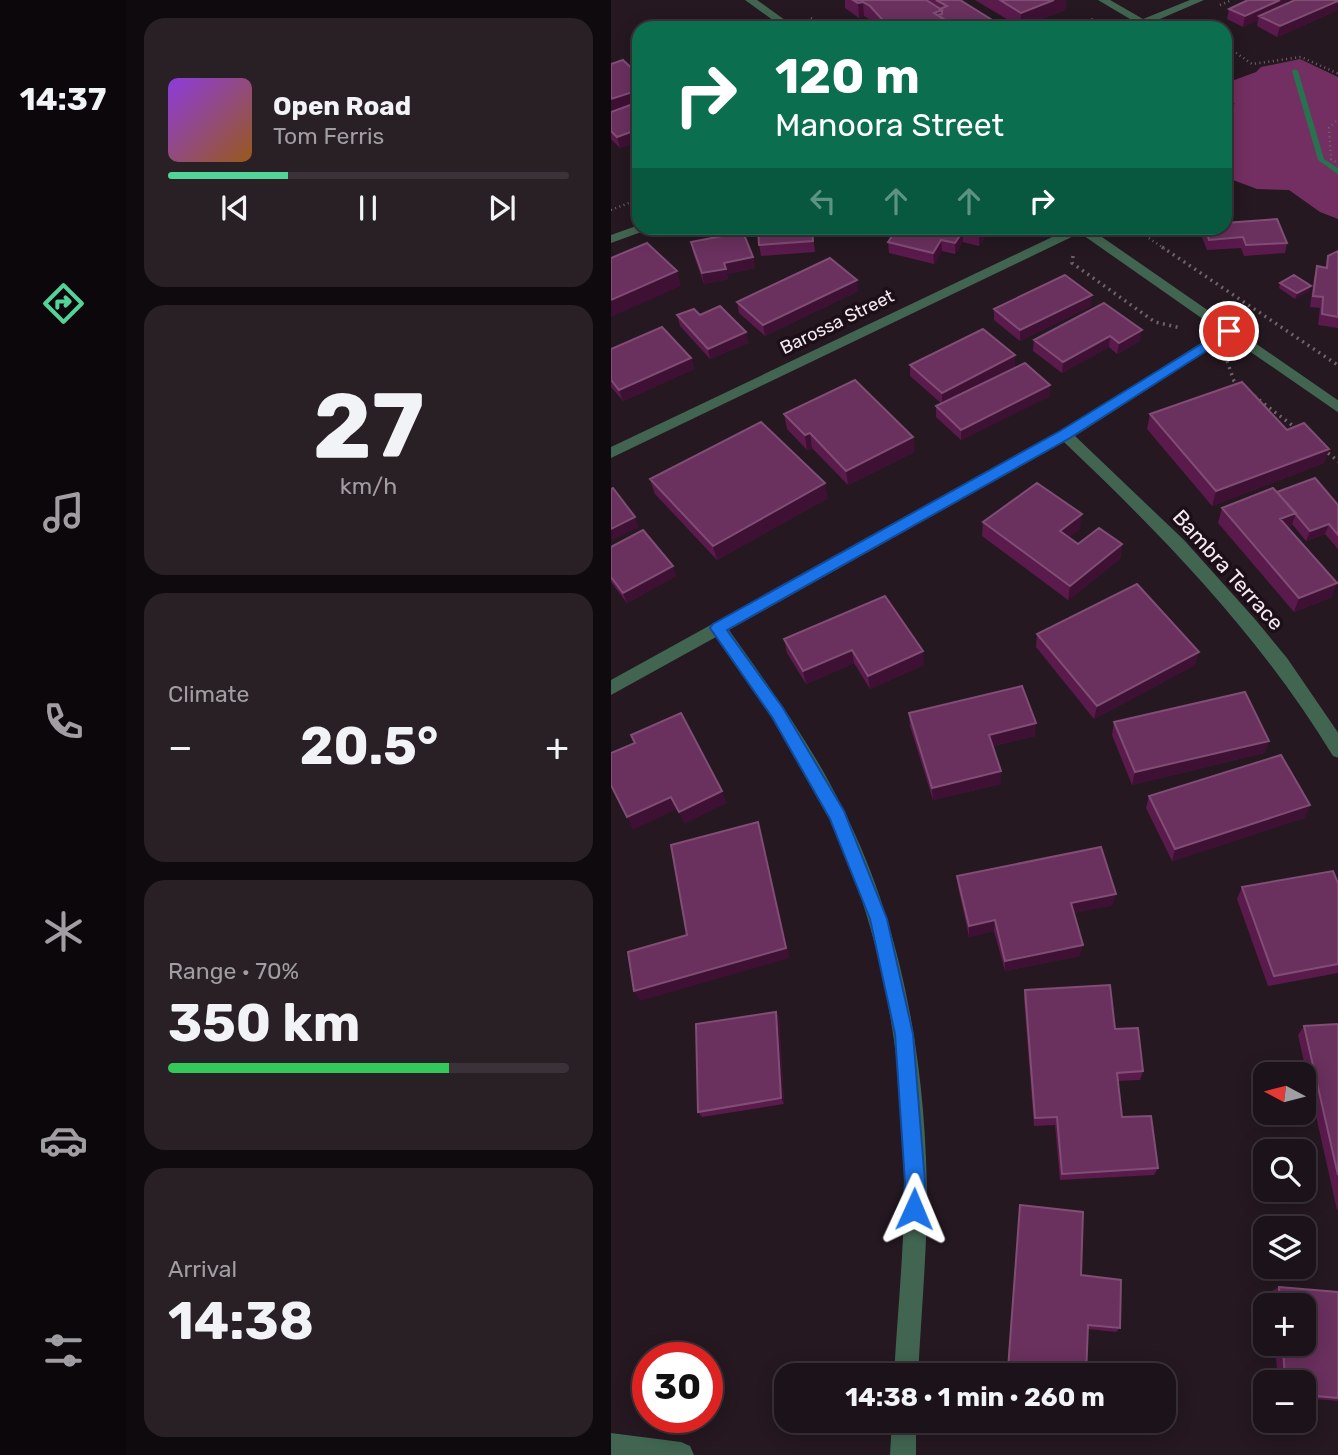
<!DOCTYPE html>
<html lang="en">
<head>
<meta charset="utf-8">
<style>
  body { margin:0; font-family:Rubik,sans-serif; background:#292026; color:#f1f3f6; height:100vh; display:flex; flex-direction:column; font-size:26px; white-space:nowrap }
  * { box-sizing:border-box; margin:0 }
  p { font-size:23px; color:#a09ea2 }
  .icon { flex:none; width:38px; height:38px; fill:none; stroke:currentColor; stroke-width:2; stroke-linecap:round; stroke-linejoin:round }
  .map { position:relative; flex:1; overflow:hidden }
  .side { display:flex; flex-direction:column; gap:18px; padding:18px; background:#0f0a0e; width:485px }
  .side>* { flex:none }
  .top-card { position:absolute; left:21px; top:21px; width:600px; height:214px; border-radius:21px; box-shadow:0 4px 18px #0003,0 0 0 2px #3a3238; background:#0b6e4f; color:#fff; overflow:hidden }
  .needle { width:46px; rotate:277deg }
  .tools { position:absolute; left:642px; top:1062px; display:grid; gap:14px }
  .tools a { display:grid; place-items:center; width:63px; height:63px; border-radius:14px; background:#1c1219; box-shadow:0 4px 18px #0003,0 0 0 2px #3a3238; font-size:35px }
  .speed { position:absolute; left:21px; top:1342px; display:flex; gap:14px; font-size:35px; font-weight:700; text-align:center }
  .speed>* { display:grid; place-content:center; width:91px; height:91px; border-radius:50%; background:#1c1219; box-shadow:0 4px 18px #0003,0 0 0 2px #3a3238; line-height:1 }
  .speed .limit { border:10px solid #d22; background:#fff; color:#111 }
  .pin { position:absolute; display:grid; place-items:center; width:60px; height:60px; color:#fff; margin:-30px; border:4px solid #fff; border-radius:50%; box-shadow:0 2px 7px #0007 }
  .me { position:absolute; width:77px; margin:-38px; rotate:1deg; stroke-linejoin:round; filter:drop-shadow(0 0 5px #0008) }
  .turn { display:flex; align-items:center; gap:24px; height:147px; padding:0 28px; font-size:32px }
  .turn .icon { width:91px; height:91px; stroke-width:2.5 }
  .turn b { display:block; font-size:49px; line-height:60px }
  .lanes { display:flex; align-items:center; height:66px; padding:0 28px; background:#0003; justify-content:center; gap:35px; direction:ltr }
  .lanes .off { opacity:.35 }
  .big { font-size:52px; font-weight:700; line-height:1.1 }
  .side .widget { flex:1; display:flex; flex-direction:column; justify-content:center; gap:10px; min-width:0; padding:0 24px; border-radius:21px; background:#292026 }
  .side .dial { align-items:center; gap:0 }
  .dial b { font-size:91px; line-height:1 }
  .song { display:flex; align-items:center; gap:21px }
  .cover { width:84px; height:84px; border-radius:10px; background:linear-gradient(135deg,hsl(270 70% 55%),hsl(30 70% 35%)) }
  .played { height:7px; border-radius:4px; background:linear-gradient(90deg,#52d397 30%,#3a3238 30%) }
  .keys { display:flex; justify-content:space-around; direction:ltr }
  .heat { display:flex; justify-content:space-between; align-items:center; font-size:38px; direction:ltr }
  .charge { height:10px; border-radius:5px; background:linear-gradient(90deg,#34c759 70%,#3a3238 0) }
  .trip { position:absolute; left:163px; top:1363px; width:402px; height:70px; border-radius:21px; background:#1c1219; box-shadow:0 4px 18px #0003,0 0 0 2px #3a3238; font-weight:700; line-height:70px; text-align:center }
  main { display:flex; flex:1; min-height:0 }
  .menu { display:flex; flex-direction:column; width:126px; justify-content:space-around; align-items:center; background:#0b070a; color:#a09ea2 }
  .menu .icon { width:49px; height:49px }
  .menu .on { color:#52d397 }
  .menu b { font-size:32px; color:#f1f3f6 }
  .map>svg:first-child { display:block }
  .forest { fill:#732f61 }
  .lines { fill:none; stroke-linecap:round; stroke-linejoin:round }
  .stream { fill:#28724f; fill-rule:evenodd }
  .path-far1 { stroke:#6f636b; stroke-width:2.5; stroke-dasharray:1 3.5; stroke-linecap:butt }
  .path { stroke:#6f636b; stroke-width:3.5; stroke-dasharray:2 4.5; stroke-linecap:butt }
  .street { fill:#416551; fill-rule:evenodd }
  .wall { fill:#5a1a4c }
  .shaded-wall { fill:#3e1034 }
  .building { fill:#6a305e; stroke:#804d75; stroke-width:2 }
  .route { fill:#1a73e8; stroke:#114b97; stroke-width:2 }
  .labels { text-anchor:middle; stroke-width:7; stroke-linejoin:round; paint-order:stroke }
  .far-street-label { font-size:18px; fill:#f4eaf0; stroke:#1c0f18 }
  .street-label { font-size:21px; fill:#f4eaf0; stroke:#1c0f18 }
</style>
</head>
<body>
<main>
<nav class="menu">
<b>14:37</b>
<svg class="icon on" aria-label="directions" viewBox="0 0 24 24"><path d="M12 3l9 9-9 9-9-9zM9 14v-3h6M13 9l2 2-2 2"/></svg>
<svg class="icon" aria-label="music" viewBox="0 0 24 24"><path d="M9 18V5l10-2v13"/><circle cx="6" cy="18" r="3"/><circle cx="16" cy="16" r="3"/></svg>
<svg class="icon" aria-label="phone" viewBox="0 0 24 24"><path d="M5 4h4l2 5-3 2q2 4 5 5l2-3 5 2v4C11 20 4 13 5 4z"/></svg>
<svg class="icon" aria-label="climate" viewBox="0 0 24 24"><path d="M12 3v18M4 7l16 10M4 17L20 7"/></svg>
<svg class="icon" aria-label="car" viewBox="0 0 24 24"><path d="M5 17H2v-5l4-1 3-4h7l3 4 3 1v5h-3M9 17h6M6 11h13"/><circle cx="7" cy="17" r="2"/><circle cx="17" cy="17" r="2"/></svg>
<svg class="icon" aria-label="filters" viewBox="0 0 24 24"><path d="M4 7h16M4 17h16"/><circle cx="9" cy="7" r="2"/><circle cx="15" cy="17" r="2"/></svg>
</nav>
<section class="side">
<div class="widget">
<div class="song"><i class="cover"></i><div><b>Open Road</b><p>Tom Ferris</p></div></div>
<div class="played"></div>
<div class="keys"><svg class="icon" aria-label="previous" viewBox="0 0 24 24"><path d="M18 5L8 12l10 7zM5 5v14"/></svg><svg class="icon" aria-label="pause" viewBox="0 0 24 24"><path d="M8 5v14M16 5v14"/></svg><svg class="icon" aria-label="next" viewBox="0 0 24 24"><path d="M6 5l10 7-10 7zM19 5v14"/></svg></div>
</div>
<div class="widget dial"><b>27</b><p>km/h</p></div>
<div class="widget"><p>Climate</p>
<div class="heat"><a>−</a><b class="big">20.5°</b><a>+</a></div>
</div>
<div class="widget"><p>Range · 70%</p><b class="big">350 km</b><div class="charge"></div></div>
<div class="widget"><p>Arrival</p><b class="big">14:38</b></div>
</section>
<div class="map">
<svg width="728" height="1455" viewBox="0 0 728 1455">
  <rect width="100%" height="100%" fill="#251821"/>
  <path class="forest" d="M689 59 727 77V219L709 212 678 190 646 189 614 177V109L624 104 614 94 618 82 645 72 650 67Z"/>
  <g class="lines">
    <path class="stream" d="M684 69 687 71 713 159 728 169V175L707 160 681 71Z"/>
    <path class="path-far1" d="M609 5 621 0
      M200 18 215 28
      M460 28 484 18
      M614 45 641 64 690 57 728 74
      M728 118 718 128 720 159 728 164
      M0 210 28 199
      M523 228 554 249
      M49 236 70 228"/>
    <path class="path" d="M551 247 728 366
      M462 256 461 263 544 322 570 328
      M616 361 623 381 630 386
      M643 396 686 429
      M712 449 728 462"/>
    <path class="street" d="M134 0H146L185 28H173Z
      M487 0H499L532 19 579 0H593L528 28H514L524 22Z
      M28 225V228H35L33 231 0 243V235Z
      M460 228H478L728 401V413L618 337 464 436 573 540 643 618 676 658 728 734V758L722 756C649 636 554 538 453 442L118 630C159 688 201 745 232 809 293 930 316 1071 316 1206 315 1262 310 1319 307 1376H283C286 1319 292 1262 293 1206 295 1074 275 937 218 817 187 753 146 695 105 637L0 695V680L449 432 609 331 469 233 0 458V447Z
      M281 1421H305V1455H279Z
      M0 1433 70 1442 79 1446 83 1455H0Z"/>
  </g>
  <path class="wall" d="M233 0H349L394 28H267L260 20 253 16 248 18 234 8V0Z
    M364 0H455L454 10 409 27Z
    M637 0H676L675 4 727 0V10L666 37 646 26 647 20 632 27 616 19 618 9Z
    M28 110V141L9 148 0 139V112Z
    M201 228 204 252 150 256 148 245Z
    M380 228 368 246 352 242 344 254 331 251 323 264 278 253 277 242 299 232Z
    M592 228H614L676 243 674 253 633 256 630 248 596 250 590 235Z
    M80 242 142 257 144 268 116 274 117 279 93 284 82 253Z
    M727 251V328L707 325 709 308 699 307 703 277 706 266 714 268 717 256Z
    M669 283 700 286 698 291 684 299 668 288Z
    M247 291 154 336 128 313 126 302Z
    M493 303 529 341 506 354 498 347 451 373 422 351 423 340Z
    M480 306 409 341 383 320V309Z
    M66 315H89L135 332 137 343 99 359 69 326Z
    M0 349 80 358 83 369 12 401 0 387Z
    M299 365 404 366 343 398 439 385V396L350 440 325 417V406L331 404 299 376Z
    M173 414 302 437 303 452 237 485 201 448 196 450 176 429Z
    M539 414 676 430 718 449 713 463 601 506 536 429Z
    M39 479 217 498 106 560 44 494Z
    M666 492 727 505V549L714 534 695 541 681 524 680 527 677 528 721 597 683 612 607 523 611 508Z
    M372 522 469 529 458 537 467 544H511L509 559 457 600 371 536Z
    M0 547 65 576 16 603 0 582Z
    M274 596 313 665 259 689 243 663 195 684 176 653 173 639Z
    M426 634 584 665 483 719 425 647Z
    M298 713 424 736 382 746 390 784 322 800 299 726Z
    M503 722 658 741 653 753 521 785 501 735Z
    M538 796 699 805 693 818 561 861 535 808Z
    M346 876 502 905 462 913 469 956 394 971 383 931 358 937 347 887Z
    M727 883V973L657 986 626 899 631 887Z
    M414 990 504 1029 532 1071 529 1080 507 1081 511 1117 547 1168 543 1175 449 1180 444 1125 423 1126 413 999Z
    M165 1012 168 1018 173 1104 91 1117 87 1112Z
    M727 1024V1210H726L687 1035 693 1026Z
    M409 1205 470 1275 509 1328 505 1332 477 1329 475 1376H431L396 1371Z
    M668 1287 727 1292V1401L693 1398V1382H667L664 1344H693V1306H662L661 1291Z"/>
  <path class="shaded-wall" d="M443 0H455L454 10 409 27 410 13Z
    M669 0H676L674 7 648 16 647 20 632 27 634 16Z
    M727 1V10L666 37 669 26Z
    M252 2 253 16 248 18 247 3Z
    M28 90V101L0 111V99Z
    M28 129V141L9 148 6 137Z
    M373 228H380L368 246V235Z
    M352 231V242L344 254V243Z
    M330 240 331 251 323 264 322 253Z
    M142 257 144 268 116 274 117 279 93 284 91 273 113 263Z
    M66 271 70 286 0 317V300Z
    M246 280 247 291 154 336 152 325Z
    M700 286 698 291 684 299 686 293Z
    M481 295 480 306 409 341V330Z
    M531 330 529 341 506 354 508 343Z
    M135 332 137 343 99 359 97 349Z
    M499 336 498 347 451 373 452 362Z
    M404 355V366L331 404V393Z
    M80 358 83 369 12 401 8 390Z
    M439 385V396L350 440V430Z
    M199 433 201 448 196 450 194 435Z
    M302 437 303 452 237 485 235 471Z
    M718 449 713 463 601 506 605 491Z
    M214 483 217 498 106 560 102 546Z
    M685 513 680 527 665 534 669 519Z
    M471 514 469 529 448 545 449 531Z
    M24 517 28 527 0 541V529Z
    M718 524 714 534 695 541 699 531Z
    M511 544 509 559 457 600 459 586Z
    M62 566 65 576 16 603 12 593Z
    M726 583 721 597 683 612 688 598Z
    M241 650 243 663 195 684 192 671Z
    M312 651 313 665 259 689 257 676Z
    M588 652 584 665 483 719 486 706Z
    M425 723 424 736 377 747 378 735Z
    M658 741 653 753 521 785 524 772Z
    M390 771V784L322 800 321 788Z
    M111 791 116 803 73 824 68 812Z
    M60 797 66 809 22 830 16 817Z
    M699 805 693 818 561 861 564 849Z
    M147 822 150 834 179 958 29 1001 23 991 175 948Z
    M505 894 502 905 458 914 460 903Z
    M384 920 383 931 358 937V926Z
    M472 945 469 956 394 971V961Z
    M165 1012 168 1018 173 1104 170 1098Z"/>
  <path class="building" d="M242 0H315L331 10 323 13 346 28H279L259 6 252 2 247 3Z
    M325 0H349L394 28H346L327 15 331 14V10L329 9 336 6Z
    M389 0H443L410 13Z
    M637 0H669L634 16 618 9Z
    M684 0H727V1L669 26 648 16Z
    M12 60 28 75V90L0 99V64Z
    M22 104 28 110V129L6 137 0 131V112Z
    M666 219 676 243 635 245 632 237 598 240 594 228H614V223Z
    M147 228H201L202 241 148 245Z
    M302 228H373L368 235 352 231 344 243 330 240 322 253 277 242 286 229 299 232Z
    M132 232 142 257 113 263 115 269 91 273 80 242Z
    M36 243 66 271 0 300V258Z
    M727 251V317L711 314 712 297 702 296 706 266 716 268 717 256Z
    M219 258 246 280 152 325 126 302Z
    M454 275 481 295 409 330 383 309Z
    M683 275 700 286 686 293 669 283Z
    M493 303 531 330 508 343 499 336 452 362 423 340Z
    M109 306 135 332 97 349 66 315 83 309 89 315Z
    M51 327 80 358 8 390 0 380V349Z
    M372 329 404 355 331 393 299 365Z
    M414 363 439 385 350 430 325 406Z
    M244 380 302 437 235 471 199 433 194 435 173 414Z
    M631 382 676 430 693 423 718 449 605 491 539 414Z
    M150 422 214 483 102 546 39 479Z
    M704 478 727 505V535L718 524 699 531 666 492Z
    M426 483 471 514 449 531 467 544 488 528 511 544 459 586 372 522Z
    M2 488 24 517 0 529V489Z
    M662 488 685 513 669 519 726 583 688 598 611 508Z
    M32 530 62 566 12 593 0 577V547Z
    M526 584 588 652 486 706 426 634Z
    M274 596 312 651 257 676 241 650 192 671 173 639Z
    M411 686 425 723 378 735 390 771 321 788 298 713Z
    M634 692 658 741 524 772 503 722Z
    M70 713 111 791 68 812 60 797 16 817 0 785V753L24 743 20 735Z
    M670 755 699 805 564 849 538 796Z
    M147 822 175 948 23 991 17 952 76 935 60 845Z
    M490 847 505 894 460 903 472 945 394 961 384 920 358 926 346 876Z
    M722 871 727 883V964L663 976 631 887Z
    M499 985 504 1029 527 1028 532 1071 506 1073 511 1117 540 1116 547 1168 451 1174 446 1117 424 1118 414 990Z
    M165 1012 170 1098 87 1112 85 1024Z
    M727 1024V1175L693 1026Z
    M409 1205 472 1212 470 1275 510 1280 509 1328 477 1325 475 1376H456L397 1369Z
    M668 1287 727 1292V1398L693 1395V1382H674L672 1344H693V1306H669Z"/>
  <path class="route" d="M618 327 622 328V334L459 438 116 630 172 708 233 811 276 919 302 1034 314 1182 313 1209 310 1217 303 1220 295 1217 292 1209 294 1182 284 1034 259 919 219 819 161 717 99 628 102 624 449 431Z"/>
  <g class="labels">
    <g class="far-street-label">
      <text transform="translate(226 322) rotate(-26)" y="6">Barossa Street</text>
    </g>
    <g class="street-label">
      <text transform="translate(617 570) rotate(48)" y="7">Bambra Terrace</text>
    </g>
  </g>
</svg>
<div class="tools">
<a><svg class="needle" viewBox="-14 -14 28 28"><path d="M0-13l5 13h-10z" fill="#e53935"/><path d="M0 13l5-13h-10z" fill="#a09ea2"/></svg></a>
<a><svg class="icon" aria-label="search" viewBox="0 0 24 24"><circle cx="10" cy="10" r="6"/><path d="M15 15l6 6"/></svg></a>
<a><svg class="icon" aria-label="layers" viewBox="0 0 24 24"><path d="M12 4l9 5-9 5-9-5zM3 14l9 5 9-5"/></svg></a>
<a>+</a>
<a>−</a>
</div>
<div class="speed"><div class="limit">30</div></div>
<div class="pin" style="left:618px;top:331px;background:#d93025"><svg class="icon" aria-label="arrive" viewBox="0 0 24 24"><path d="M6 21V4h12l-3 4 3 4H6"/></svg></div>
<svg class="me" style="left:303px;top:1209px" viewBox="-20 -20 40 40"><path d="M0-17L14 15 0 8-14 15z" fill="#1a73e8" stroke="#fff" stroke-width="4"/></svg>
<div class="trip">14:38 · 1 min · 260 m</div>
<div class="top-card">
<div class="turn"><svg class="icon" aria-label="right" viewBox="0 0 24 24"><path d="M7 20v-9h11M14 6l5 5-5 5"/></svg><div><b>120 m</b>Manoora Street</div></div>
<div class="lanes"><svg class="icon off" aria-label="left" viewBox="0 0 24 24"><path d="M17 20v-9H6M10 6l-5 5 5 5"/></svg><svg class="icon off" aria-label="ahead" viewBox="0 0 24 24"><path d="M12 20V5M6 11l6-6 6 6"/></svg><svg class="icon off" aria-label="ahead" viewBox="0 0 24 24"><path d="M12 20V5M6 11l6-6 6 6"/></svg><svg class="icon" aria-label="right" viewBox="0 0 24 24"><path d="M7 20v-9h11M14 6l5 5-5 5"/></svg></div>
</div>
</div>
</main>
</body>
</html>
